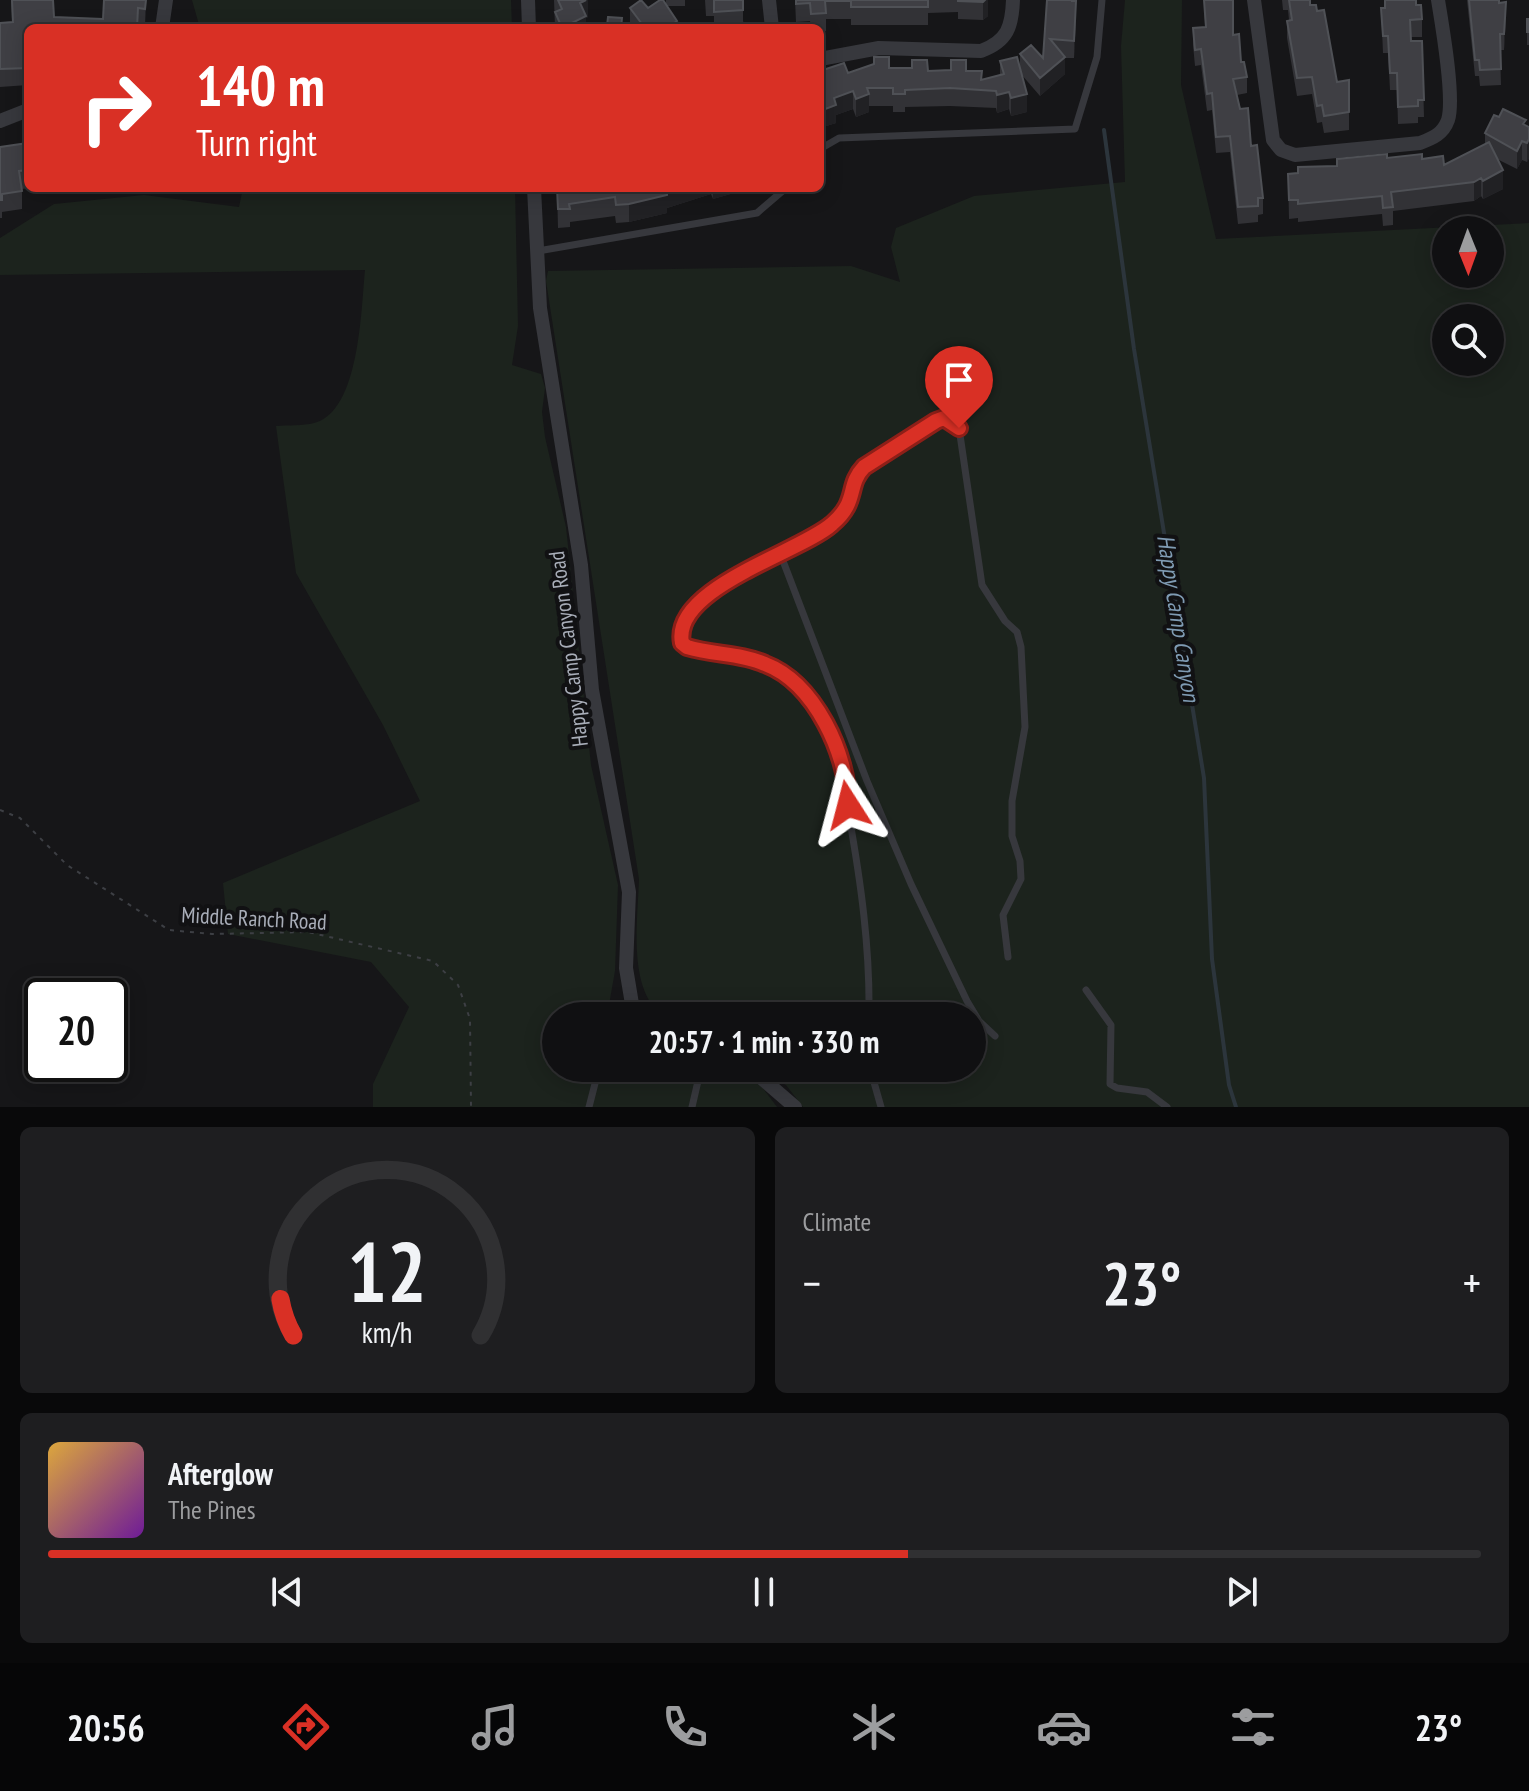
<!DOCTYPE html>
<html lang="en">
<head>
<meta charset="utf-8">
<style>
  body { margin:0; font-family:"PT Sans Narrow",sans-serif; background:#1e1e20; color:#f1f3f6; height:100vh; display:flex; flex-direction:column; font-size:30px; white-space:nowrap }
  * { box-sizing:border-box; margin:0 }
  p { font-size:26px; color:#9c9d9f }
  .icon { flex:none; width:44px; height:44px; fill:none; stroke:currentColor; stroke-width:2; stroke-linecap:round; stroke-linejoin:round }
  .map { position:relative; height:1107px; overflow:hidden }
  .drawer { display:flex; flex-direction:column; gap:20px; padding:20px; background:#09090a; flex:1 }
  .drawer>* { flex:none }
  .banner { position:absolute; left:24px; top:24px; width:800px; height:168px; border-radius:12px; box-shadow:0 4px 20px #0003,0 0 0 2px #303032; background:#d93025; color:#fff; overflow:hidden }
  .needle { width:52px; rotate:179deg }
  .controls { position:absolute; left:1432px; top:216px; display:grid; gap:16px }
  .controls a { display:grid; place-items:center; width:72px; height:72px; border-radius:50%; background:#101012; box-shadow:0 4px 20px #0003,0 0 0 2px #303032; font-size:40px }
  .speed { position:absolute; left:24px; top:978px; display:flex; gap:16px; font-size:40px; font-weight:700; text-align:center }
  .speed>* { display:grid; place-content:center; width:104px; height:104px; border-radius:50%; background:#101012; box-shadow:0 4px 20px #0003,0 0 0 2px #303032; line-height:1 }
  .speed .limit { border:4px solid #111; border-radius:12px; background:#fff; color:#111 }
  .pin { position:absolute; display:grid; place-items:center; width:68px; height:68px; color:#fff; margin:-82px -34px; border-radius:50% 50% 50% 0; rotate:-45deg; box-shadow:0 0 8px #0007 }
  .pin .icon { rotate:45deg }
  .me { position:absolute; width:88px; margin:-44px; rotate:351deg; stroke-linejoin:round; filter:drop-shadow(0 0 6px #0008) }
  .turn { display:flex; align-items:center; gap:28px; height:168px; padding:0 40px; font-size:36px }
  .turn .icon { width:104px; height:104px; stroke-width:2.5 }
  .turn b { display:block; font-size:56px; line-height:68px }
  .big { font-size:60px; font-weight:700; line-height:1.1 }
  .drawer .tile { flex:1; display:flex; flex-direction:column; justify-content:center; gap:12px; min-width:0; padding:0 28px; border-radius:12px; background:#1e1e20 }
  .drawer .dial { align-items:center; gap:0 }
  .dial svg { height:208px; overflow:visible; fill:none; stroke:#303032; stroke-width:7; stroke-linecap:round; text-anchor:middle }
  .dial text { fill:#f1f3f6; stroke:none }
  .song { display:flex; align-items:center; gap:24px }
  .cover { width:96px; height:96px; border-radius:12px; background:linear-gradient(135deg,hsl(40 70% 55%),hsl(280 70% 35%)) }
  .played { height:8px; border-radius:4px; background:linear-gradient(90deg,#d93025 60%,#303032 60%) }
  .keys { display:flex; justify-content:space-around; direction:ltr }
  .heat { display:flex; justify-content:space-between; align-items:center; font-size:44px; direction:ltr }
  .drawer .tiles { flex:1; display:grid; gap:20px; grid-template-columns:1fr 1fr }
  .tile:last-child { grid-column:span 2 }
  .trip { position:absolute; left:542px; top:1002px; width:444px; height:80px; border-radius:40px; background:#101012; box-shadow:0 4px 20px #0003,0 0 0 2px #303032; font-weight:700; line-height:80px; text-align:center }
  .menu { display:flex; height:128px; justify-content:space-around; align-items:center; background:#060607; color:#9c9d9f }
  .menu .icon { width:56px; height:56px }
  .menu .current { color:#d93025 }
  .menu b { font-size:36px; color:#f1f3f6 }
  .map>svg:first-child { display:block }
  .green { fill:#1c231d; fill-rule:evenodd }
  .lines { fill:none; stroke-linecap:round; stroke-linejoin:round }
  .stream { stroke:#2c353c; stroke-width:4 }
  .path { stroke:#3d3f44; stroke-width:2; stroke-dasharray:4 6; stroke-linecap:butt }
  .lane { stroke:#37383d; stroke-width:7 }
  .street { stroke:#37383d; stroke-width:14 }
  .wall { fill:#323236 }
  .shaded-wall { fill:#212124 }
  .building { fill:#3f3f44; stroke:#4f5156; stroke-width:2 }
  .route-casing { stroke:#8d1f18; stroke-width:20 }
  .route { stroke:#d93025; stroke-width:14 }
  .labels { text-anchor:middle; stroke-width:8; stroke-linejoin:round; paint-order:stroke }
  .street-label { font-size:22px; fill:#a8adb8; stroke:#111113 }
  .water-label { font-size:24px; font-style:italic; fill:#7f9bb3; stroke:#111113 }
</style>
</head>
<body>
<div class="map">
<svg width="1529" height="1107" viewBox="0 0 1529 1107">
  <rect width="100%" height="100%" fill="#161618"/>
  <path class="green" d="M192 0H511L512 28H200Z
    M1125 0H1182L1181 85 1216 239 1529 223V1107H803L786 1085 753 1068H972V1016H662C627 987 638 920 639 879L546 281 548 271 851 266 900 282 891 247 896 228 974 196 1125 182 1121 46ZM1446 230H1490V274H1446ZM1446 318H1490V362H1446Z
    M243 188H515L518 326 512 365 541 374 545 388 542 412 545 437 566 527 591 765 618 885 615 971 607 1016H556V1068H591L586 1084 606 1068H725L756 1079 777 1107H373V1084L409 1007 371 962 228 934 223 883 420 801 383 725 296 573 276 426C288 425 303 426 314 423 360 412 361 308 365 270L0 275V238L54 204 144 195 239 207Z"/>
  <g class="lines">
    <path class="stream" d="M1104 130 1134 349 1204 778 1212 959 1229 1085 1236 1107"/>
    <path class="path" d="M0 810 20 818 67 865 169 930 212 934 308 932 433 961 458 985 470 1019 471 1107"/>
    <path class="lane" d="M820 149 839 138 1075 129 1097 57 1102 0
      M538 251 757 213 786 188
      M780 553 867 781 911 884 967 1001 979 1021 995 1036
      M1086 990 1111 1025 1110 1084 1117 1088 1147 1092 1167 1107
      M869 1016C870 948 861 883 849 816 847 804 850 791 847 779 838 744 811 691 781 672 752 653 718 656 687 647L681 635C699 572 782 562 828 528 859 504 844 487 864 467L944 418 959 428 982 585 1005 621 1017 632 1021 647 1025 727 1012 801V836L1020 861 1021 879 1003 915 1008 957
      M870 1068 881 1107
      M589 1107 599 1068
      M692 1107 701 1068"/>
    <path class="street" d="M528 0 529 28
      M769 0 772 28
      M1254 0 1273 140 1281 150 1295 155 1420 143C1433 138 1443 134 1448 120 1455 98 1442 25 1438 0
      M162 28 166 0
      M820 59 879 48 981 51C1008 41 1012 26 1013 0
      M0 121 28 110
      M534 188 540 308 581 565 592 690 629 892 626 968 634 1016
      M739 1068 758 1075 795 1107"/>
  </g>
  <path class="wall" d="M11 0 54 17 103 19 146 0 145 26 28 28V85L0 87V23L12 22Z
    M554 0H588V17L586 18V28H555Z
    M666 0H685V6H667L677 28H632L630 26V8H648L666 5Z
    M705 0H743V25L744 28H714V16H706Z
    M795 0H988V16L983 20 958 19V12L928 13V25H851V19H826V31H820V28H811L810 21 796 22Z
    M1047 0 1076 19 1074 58H1065V74L1040 96 1021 74 1027 112 1011 116 1009 109 997 113 996 108 950 106 905 107V112H893V106H869V112L856 117 853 109 836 115V123L820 128 848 73 889 68 928 71H966L981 80 1000 75V61L1020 68V54L1043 58Z
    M1204 0H1233V35L1247 77V93L1237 95 1251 146 1263 198V214L1258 215V222L1238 224 1230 152 1216 153 1212 110 1207 111 1201 65 1195 66 1193 45V28L1205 27Z
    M1282 0H1310V5L1317 11 1337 82 1349 80V130L1324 133 1322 122 1317 123 1312 94 1297 96 1287 38V21L1289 20 1288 10H1283Z
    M1467 0H1499L1506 18 1504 50H1500L1501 85 1480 86 1479 76H1475Z
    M1416 5 1422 19V37H1411V41H1422L1424 117H1418V123L1398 124 1397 90H1390L1388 53H1383L1381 8Z
    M1527 19H1529V45H1527Z
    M1499 117 1529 127V158L1527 162 1522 160 1517 169 1497 159 1503 189 1483 199 1481 196 1474 201 1393 211V225L1383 226 1382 214 1298 222V218L1289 219 1288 174 1298 173 1387 158 1422 159 1444 165 1485 144V133Z
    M27 127 28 188 22 189V209L2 212V218H0V147L27 144Z
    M152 188H185L184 191 173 192 152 189Z
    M189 188H239V191Z
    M557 188H741V191L713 199 711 194 667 208V213L629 222 616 223 615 216 570 222V227L558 228Z"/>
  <path class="shaded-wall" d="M586 0H588V17L586 18V28H562L580 3Z
    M985 0H988V16L983 20V2Z
    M1076 1V19L1074 58V41Z
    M1506 2V18L1504 50V34Z
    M677 21V28H667Z
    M1065 57V74L1040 96V78Z
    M853 91V109L836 115V123L820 128V111L834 98Z
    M1009 92V109L997 113V95Z
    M869 94V112L856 117V99Z
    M1027 94V112L1011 116V98Z
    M1529 139V158L1527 162V143Z
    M1522 141V160L1517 169V151Z
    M1503 170V189L1483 199V181Z
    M1481 178V196L1474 201V182Z
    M673 188H711V194L667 208V213L629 222V204Z
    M713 188H741V191L713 199Z"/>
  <path class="building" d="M12 0H53L54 17 103 19 104 0H146L145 9 138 8 137 28H28V68L0 69V23L13 22Z
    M558 0H586L580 3 586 16 562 28 555 12 562 9Z
    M641 0 648 8 660 0H663L677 21 667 28H645L630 8Z
    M714 0H743V10L714 12Z
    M796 0H928V7H851V1H825L826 13 811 14 810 3 796 4Z
    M958 0H985L983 2 958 1Z
    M1047 0H1072V1H1076L1074 41 1050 39 1065 57 1040 78 1020 54 1031 45 1043 58Z
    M1204 0H1233V35L1239 34 1241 62H1244L1247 77 1233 79 1240 109 1248 108 1251 146 1257 145 1263 198H1258V206L1238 207 1230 136 1216 137 1212 93 1207 94 1201 49 1195 50 1193 28 1206 27Z
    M1289 0H1310V5H1316L1317 11 1324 10 1337 82 1349 80V112L1324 116 1322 105 1317 106 1312 77 1297 78 1287 21 1292 20Z
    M1385 0H1416V5H1421L1422 19 1410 20 1411 41H1422L1424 100H1418V106L1398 107 1397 73H1390L1388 36H1383L1381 8H1385Z
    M1469 0H1499V3L1506 2 1504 34H1500L1501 69 1480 70 1479 60H1475Z
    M608 17 622 18 621 28H591V26H607Z
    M1527 19H1529V32H1527Z
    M743 23 744 28H730Z
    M874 57H889V68H912V60H927L928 71 951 70V60H966V71H982L981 80 1004 74 1000 61 1017 57 1027 94 1011 98 1009 92 997 95 996 91 950 88 905 90V94H893V88H867L869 94 856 99 853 91 834 98 836 105 820 111V71L844 63 848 73 874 64Z
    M1503 109 1526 120 1523 124 1529 127V139L1527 143 1522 141 1517 151 1485 133 1494 115 1499 117Z
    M1489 142 1503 170 1483 181 1481 178 1474 182 1391 192 1393 207 1383 208 1382 196 1298 204V200H1289L1288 174 1298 173V167L1337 166V159L1387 154V158L1422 154V159L1443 156 1444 165Z
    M28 143V170L19 171 22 191 2 194V200H0V147Z
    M557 188H673L667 190V195L629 204 616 205 615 197 569 204 570 209H558Z"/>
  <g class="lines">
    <defs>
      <path id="route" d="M848 805C848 755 815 683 765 664 740 653 713 655 687 647L682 643C671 588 801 552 832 524 859 501 846 486 864 467L936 421 944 418 959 428"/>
    </defs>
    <use href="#route" class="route-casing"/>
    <use href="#route" class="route"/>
  </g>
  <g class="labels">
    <g class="street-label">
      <text transform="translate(568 649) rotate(-97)" y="8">Happy Camp Canyon Road</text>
      <text transform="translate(254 918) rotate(3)" y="8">Middle Ranch Road</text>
    </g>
    <g class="water-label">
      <text transform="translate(1178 618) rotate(81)" y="8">Happy Camp Canyon</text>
    </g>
  </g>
</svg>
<div class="controls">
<a><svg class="needle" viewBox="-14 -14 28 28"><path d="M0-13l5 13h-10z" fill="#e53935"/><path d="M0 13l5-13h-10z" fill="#9c9d9f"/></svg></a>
<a><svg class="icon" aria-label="search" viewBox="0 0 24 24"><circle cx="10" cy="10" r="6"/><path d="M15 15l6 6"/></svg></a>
</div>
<div class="speed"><div class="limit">20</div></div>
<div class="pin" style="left:959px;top:428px;background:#d93025"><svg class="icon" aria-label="arrive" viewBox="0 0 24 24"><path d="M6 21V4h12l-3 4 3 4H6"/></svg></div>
<svg class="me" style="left:848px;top:805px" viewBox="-20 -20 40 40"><path d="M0-17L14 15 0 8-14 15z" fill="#d93025" stroke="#fff" stroke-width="4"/></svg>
<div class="trip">20:57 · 1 min · 330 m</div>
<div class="banner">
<div class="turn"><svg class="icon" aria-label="right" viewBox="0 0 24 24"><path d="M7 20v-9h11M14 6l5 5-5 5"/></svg><div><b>140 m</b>Turn right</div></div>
</div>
</div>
<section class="drawer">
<div class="tiles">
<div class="tile dial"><svg viewBox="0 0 100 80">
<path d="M14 69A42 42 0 1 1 86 69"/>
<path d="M14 69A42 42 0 0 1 9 55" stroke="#d93025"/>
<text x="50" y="56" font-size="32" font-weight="700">12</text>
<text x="50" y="72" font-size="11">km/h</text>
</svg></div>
<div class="tile"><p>Climate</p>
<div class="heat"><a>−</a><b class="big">23°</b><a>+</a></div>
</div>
<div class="tile">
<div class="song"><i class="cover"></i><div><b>Afterglow</b><p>The Pines</p></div></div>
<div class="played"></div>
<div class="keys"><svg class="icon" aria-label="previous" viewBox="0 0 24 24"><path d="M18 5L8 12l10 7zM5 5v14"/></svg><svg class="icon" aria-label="pause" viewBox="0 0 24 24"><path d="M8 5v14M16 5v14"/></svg><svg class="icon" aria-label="next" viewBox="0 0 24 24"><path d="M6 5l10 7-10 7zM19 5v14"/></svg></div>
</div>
</div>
</section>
<nav class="menu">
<b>20:56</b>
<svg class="icon current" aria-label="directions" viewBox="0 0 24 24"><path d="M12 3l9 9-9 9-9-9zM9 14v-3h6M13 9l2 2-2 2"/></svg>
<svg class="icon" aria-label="music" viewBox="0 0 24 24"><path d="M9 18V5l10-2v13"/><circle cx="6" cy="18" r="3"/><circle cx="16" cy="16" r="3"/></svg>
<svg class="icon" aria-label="phone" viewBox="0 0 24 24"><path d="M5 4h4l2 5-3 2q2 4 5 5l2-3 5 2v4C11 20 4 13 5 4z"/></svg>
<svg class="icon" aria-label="climate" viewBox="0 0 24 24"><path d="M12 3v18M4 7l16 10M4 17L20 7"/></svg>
<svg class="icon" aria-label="car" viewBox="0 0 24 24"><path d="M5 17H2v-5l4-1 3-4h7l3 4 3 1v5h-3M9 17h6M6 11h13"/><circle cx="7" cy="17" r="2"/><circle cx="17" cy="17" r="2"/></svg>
<svg class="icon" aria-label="filters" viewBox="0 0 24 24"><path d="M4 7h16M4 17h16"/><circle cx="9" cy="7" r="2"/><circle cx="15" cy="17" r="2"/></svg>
<b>23°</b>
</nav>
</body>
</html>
